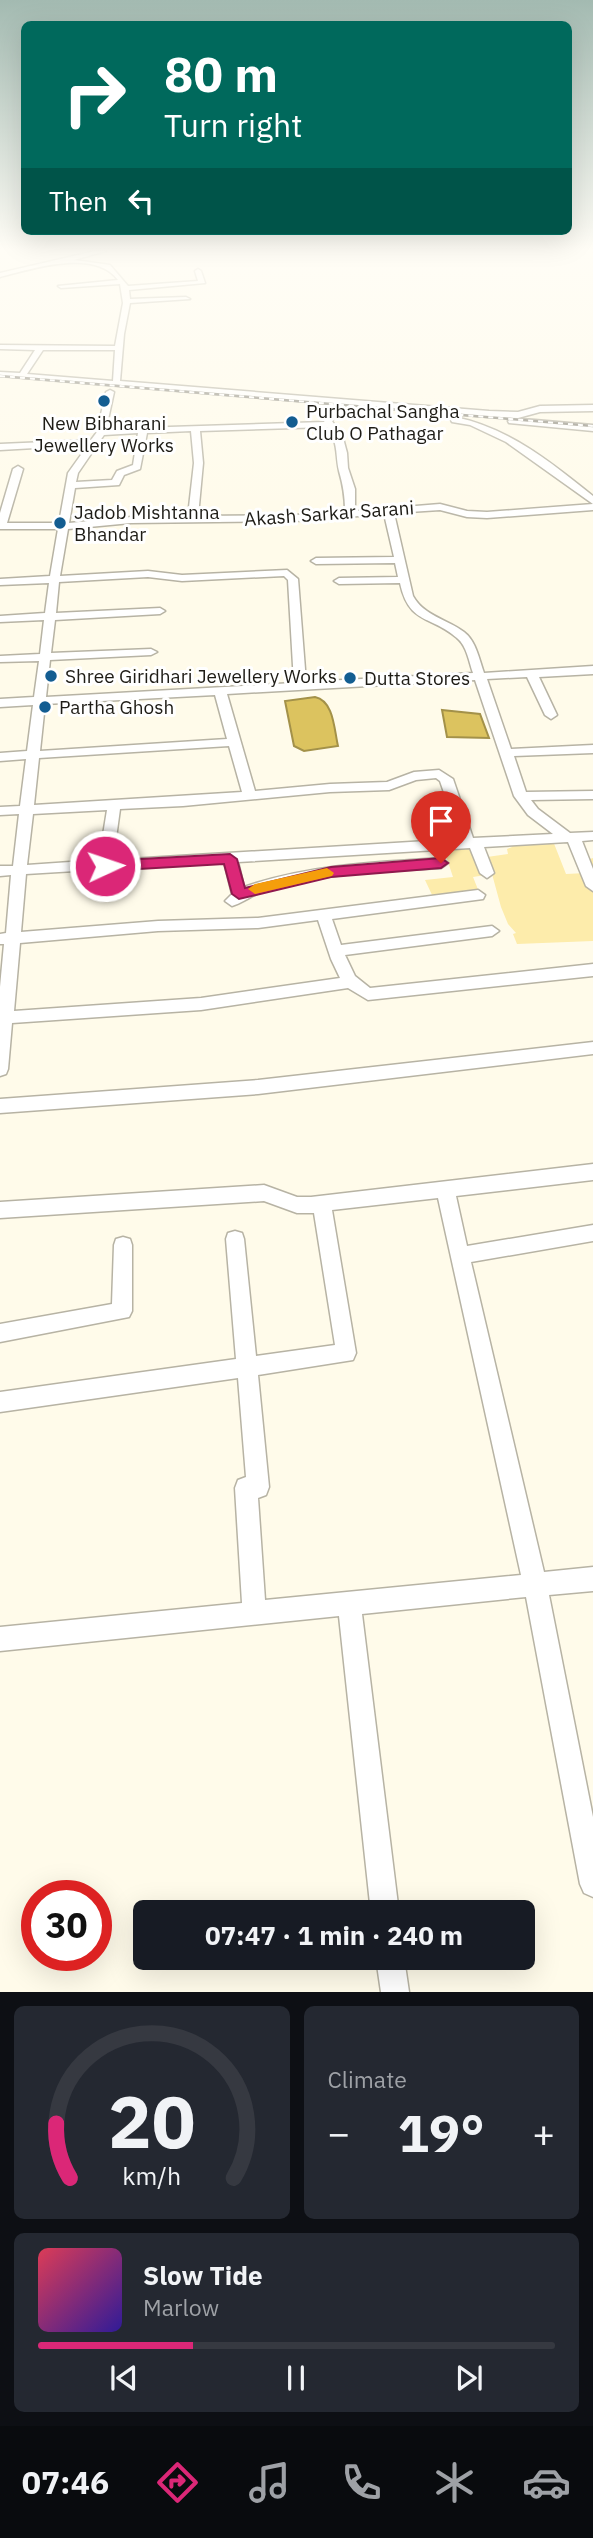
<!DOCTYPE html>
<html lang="en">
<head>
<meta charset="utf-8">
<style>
  body { margin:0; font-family:"IBM Plex Sans",sans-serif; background:#242831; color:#f1f3f6; height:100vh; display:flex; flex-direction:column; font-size:26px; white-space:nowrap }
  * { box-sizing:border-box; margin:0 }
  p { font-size:23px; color:#9ea1a6 }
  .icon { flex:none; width:38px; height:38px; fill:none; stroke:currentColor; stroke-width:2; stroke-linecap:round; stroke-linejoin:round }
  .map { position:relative; height:1992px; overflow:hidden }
  .details { display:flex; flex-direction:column; gap:14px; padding:14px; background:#0d0f14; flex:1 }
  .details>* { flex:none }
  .guide { position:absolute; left:21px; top:21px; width:551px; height:214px; border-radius:10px; box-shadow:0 7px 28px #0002; background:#00695c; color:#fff; overflow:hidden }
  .speed { position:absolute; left:21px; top:1880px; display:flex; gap:14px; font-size:35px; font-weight:700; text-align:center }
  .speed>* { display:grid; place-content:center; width:91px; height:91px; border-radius:50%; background:#171b24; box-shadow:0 7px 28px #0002; line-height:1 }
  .speed .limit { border:10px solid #d22; background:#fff; color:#111 }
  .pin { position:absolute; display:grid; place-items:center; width:60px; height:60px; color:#fff; margin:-72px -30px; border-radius:50% 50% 50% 0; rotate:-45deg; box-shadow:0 0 7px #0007 }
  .pin .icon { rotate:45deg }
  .me { position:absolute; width:77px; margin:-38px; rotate:87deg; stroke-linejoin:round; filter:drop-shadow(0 0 5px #0008) }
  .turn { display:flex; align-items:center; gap:24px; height:147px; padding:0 28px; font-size:32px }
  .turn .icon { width:91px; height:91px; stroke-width:2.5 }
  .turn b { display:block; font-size:49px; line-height:60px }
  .then { display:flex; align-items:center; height:66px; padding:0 28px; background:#0003; gap:14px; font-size:26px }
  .big { font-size:52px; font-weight:700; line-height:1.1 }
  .details .card { flex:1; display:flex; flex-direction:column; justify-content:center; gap:10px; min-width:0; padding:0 24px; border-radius:10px; background:#242831 }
  .details .dial { align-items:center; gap:0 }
  .dial svg { height:182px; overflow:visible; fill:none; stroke:#363941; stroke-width:7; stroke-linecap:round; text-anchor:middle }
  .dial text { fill:#f1f3f6; stroke:none }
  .song { display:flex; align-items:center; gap:21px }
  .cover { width:84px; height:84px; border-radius:10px; background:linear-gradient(135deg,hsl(350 70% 55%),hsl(250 70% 35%)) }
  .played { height:7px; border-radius:4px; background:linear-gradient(90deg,#db2777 30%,#363941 30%) }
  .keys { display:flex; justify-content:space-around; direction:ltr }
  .heat { display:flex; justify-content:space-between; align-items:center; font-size:38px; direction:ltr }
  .details .tiles { flex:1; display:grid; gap:14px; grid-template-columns:1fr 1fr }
  .card:last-child { grid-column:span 2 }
  .trip { position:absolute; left:133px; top:1900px; width:402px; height:70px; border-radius:10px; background:#171b24; box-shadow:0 7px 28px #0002; font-weight:700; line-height:70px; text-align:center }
  .tabs { display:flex; height:112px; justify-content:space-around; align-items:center; background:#090b0e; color:#9ea1a6 }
  .tabs .icon { width:49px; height:49px }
  .tabs .on { color:#db2777 }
  .tabs b { font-size:32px; color:#f1f3f6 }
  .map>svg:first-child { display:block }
  .green { fill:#fdecab }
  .water { fill:#dcc35f; stroke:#a39149; stroke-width:2 }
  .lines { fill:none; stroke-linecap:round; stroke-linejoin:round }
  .minor-casing { stroke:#b7b3a4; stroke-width:3 }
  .minor { fill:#fff; fill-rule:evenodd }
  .rail-casing { stroke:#8f8c80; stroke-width:2.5 }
  .rail { stroke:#fff; stroke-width:2; stroke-dasharray:5; stroke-linecap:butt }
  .route { fill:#db2777; stroke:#8e194d; stroke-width:2 }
  .slow { fill:#f59e0b }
  .poi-dot { fill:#135d91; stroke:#fff; stroke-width:2.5 }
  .labels { text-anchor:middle; stroke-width:6; stroke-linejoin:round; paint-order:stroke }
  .far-poi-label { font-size:19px; fill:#1e1c16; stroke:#fff; text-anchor:start }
  .far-street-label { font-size:19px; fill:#1e1c16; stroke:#fff }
</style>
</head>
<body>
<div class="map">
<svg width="593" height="1992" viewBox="0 0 593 1992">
  <rect width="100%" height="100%" fill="#fffbea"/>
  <path class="green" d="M553 841 566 874 586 873 581 862 593 858V941L517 944 513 934 516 933 508 924 501 907 492 874 473 877 479 892 433 897 425 880 453 877 443 847 481 844 487 857 508 854 507 849 512 847 510 842Z"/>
  <path class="water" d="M315 697C334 701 334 729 338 746L304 751 294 746 285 701Z
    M442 710 480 714 489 738 447 737Z"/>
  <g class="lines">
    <defs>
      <path id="minor" d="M95 251H106L74 260 110 265 128 286 198 281 195 271 198 269 201 271 205 283 129 290 130 299 186 297 190 299 130 303 124 334 120 381 489 411 518 412 540 406 593 405V411L540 412 518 418 489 417 0 376V372L20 373 35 350 0 349V345L115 346 123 303 120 284 61 288 58 286 118 280C94 248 32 269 0 277V273ZM43 350H115L113 381 27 374Z
        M110 390 114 392 106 429 324 422 331 408H352V412L337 413 332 421 343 438 347 453 348 468 355 489V511L440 504 467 511 487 512 593 504V510L487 518 467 517 440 510 394 513 413 596C424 616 447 619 464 632 476 641 479 659 484 673L593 666V674L539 677 557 715 551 719 545 715 527 677 487 679 511 749 593 745V753L514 756 526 792 593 791V799L531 800 538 809 570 833 593 832V840L582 841 593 869V891L586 886 568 842 484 847 494 873 487 878 480 873 470 848 238 862 244 887C307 865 375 862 441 858L448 863 441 868C385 871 326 873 272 888 256 892 245 902 232 906L225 901 232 894 224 862 26 874 21 932 158 921 258 918 478 890 485 895 483 899 332 919 341 945 492 926 499 931 492 936 345 955 355 976 370 988 593 964V976L368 1000 348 988 201 1010 12 1023 8 1069 6 1074 0 1076V987L4 944H0V934L6 933 11 875 0 876V866H13L19 814 0 815V807L20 806 26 759 0 761V753L27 751 33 705 0 707V699L34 697 39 661 0 662V656L40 654 44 620 0 622V616L45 613 49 583 0 585V579L50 576 58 529H0V513L13 469 18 466 23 469 7 523H59L68 473 88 445 0 450V444L91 440 97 432 106 392ZM327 427C339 444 335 453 339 471 343 485 345 496 345 511L296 515 198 516 203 463 200 431ZM191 431 194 463 188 516 131 517 69 523 75 488 119 485 124 475 140 469 147 433ZM138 433 133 465 117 471 112 480 76 482 78 473 104 435ZM384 514 394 557 316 558 311 561 316 564 395 563 398 577 339 578 334 581 339 584 400 583C409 625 431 615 457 638 467 646 469 662 473 673L306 682 298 579 287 570 182 575 148 571 60 576 68 529 131 523 296 521ZM284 576 288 580 294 683 46 697 50 660 151 655 157 652 151 649 51 653 55 620 160 614 165 611 160 608 56 613 59 582 148 577 182 581ZM475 680 514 796 528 815 553 834 473 838 453 779 439 770 414 772 387 782 330 784 255 791 227 694ZM215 695 227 739 40 751 45 704ZM229 746 242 792 34 805 39 758ZM436 778 440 781 460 839 113 860 120 809 183 806 330 792 389 790 416 780ZM107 810 99 860 27 865 33 814ZM318 920 331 959 340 978 201 998 14 1011 20 943 158 931 258 928Z
        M455 417C509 428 552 463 593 496V504L506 442 470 425 452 422 451 420Z
        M512 418 593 425V431L509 423 508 421Z
        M593 1042V1054L258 1094 0 1113V1099L258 1080Z
        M593 1164V1180L456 1196 467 1246 593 1225V1241L471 1262 544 1572 593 1567V1591L549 1595 593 1817V1897L584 1893 580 1884 526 1597 362 1614 399 1913H371L339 1616 0 1651V1627L242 1603 235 1488 238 1480 246 1477 238 1378 0 1412V1392L236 1359 226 1239 228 1233 235 1231 242 1233 244 1239 256 1356 335 1345 314 1213H297L264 1201 0 1218V1202L264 1185 297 1197H311ZM438 1198 521 1575 265 1600 258 1498 266 1495 269 1487 258 1375 353 1360 356 1353 332 1210Z
        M123 1237 130 1239 132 1245V1311L129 1317 0 1342V1324L112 1304 114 1245 116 1239Z
        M376 1958H404L409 1992H381Z"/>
    </defs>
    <use href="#minor" class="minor-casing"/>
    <use href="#minor" class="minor"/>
    <defs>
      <path id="rail" d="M0 376 593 426"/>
    </defs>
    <use href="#rail" class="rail-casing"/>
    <use href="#rail" class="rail"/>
  </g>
  <linearGradient id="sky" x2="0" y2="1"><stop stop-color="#a3bab1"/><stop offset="0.47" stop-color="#fffdf6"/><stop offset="1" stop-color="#fffdf6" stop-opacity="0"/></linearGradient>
  <rect width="593" height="530" fill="url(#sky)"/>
  <path class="route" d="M230 854 237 859 245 888 331 867 441 858 448 863 441 868 331 877 239 899 232 894 224 864 105 871 98 866 105 861Z"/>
  <path class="slow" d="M327 868 334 873 332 876 255 894 248 889 255 884Z"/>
  <g class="poi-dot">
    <circle cx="104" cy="401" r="7"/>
    <circle cx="292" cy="422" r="7"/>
    <circle cx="60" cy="523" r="7"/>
    <circle cx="51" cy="676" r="7"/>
    <circle cx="350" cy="678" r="7"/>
    <circle cx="45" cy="707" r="7"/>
  </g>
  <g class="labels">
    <g class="far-poi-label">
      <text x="306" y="418">Purbachal Sangha<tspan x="306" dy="22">Club O Pathagar</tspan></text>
      <text x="104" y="430" text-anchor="middle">New Bibharani<tspan x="104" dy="22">Jewellery Works</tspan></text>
      <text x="74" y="519">Jadob Mishtanna<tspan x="74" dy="22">Bhandar</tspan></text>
      <text x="65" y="683">Shree Giridhari Jewellery Works</text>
      <text x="364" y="685">Dutta Stores</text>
      <text x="59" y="714">Partha Ghosh</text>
    </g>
    <g class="far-street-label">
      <text transform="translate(329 513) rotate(-4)" y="7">Akash Sarkar Sarani</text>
    </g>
  </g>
</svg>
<div class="speed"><div class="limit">30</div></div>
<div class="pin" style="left:441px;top:863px;background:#d93025"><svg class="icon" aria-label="arrive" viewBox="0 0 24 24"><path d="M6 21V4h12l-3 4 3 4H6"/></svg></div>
<svg class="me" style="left:105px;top:866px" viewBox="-20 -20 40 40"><circle r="17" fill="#db2777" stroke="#fff" stroke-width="3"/><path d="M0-11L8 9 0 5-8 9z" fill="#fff"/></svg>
<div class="trip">07:47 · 1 min · 240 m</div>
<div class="guide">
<div class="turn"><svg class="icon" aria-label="right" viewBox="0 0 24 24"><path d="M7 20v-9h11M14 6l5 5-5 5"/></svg><div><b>80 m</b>Turn right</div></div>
<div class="then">Then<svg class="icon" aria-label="left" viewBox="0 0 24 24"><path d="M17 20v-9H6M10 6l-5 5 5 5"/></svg></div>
</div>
</div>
<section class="details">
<div class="tiles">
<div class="card dial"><svg viewBox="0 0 100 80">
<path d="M14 69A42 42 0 1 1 86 69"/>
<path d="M14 69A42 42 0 0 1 8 45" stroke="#db2777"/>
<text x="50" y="56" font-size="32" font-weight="700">20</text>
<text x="50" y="72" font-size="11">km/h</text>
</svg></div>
<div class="card"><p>Climate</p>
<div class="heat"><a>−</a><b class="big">19°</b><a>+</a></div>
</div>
<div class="card">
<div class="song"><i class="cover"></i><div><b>Slow Tide</b><p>Marlow</p></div></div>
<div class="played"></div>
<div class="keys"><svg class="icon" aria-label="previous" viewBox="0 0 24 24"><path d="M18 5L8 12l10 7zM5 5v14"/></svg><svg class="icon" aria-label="pause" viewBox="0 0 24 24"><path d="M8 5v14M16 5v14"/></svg><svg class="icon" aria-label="next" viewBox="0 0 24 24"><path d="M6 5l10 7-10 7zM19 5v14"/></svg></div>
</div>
</div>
</section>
<nav class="tabs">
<b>07:46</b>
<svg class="icon on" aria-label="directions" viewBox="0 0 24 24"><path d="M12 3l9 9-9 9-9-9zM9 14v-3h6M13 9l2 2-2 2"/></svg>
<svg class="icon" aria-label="music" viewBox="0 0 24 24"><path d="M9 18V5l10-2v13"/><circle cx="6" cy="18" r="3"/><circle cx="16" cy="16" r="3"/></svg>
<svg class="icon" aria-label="phone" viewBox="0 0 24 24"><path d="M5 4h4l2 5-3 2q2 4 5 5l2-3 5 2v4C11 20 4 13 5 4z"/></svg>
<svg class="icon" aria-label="climate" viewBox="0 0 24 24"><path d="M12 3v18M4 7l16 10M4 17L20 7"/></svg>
<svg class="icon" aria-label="car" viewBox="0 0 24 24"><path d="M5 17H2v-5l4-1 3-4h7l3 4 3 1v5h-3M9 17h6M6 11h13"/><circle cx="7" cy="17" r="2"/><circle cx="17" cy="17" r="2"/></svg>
</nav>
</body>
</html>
